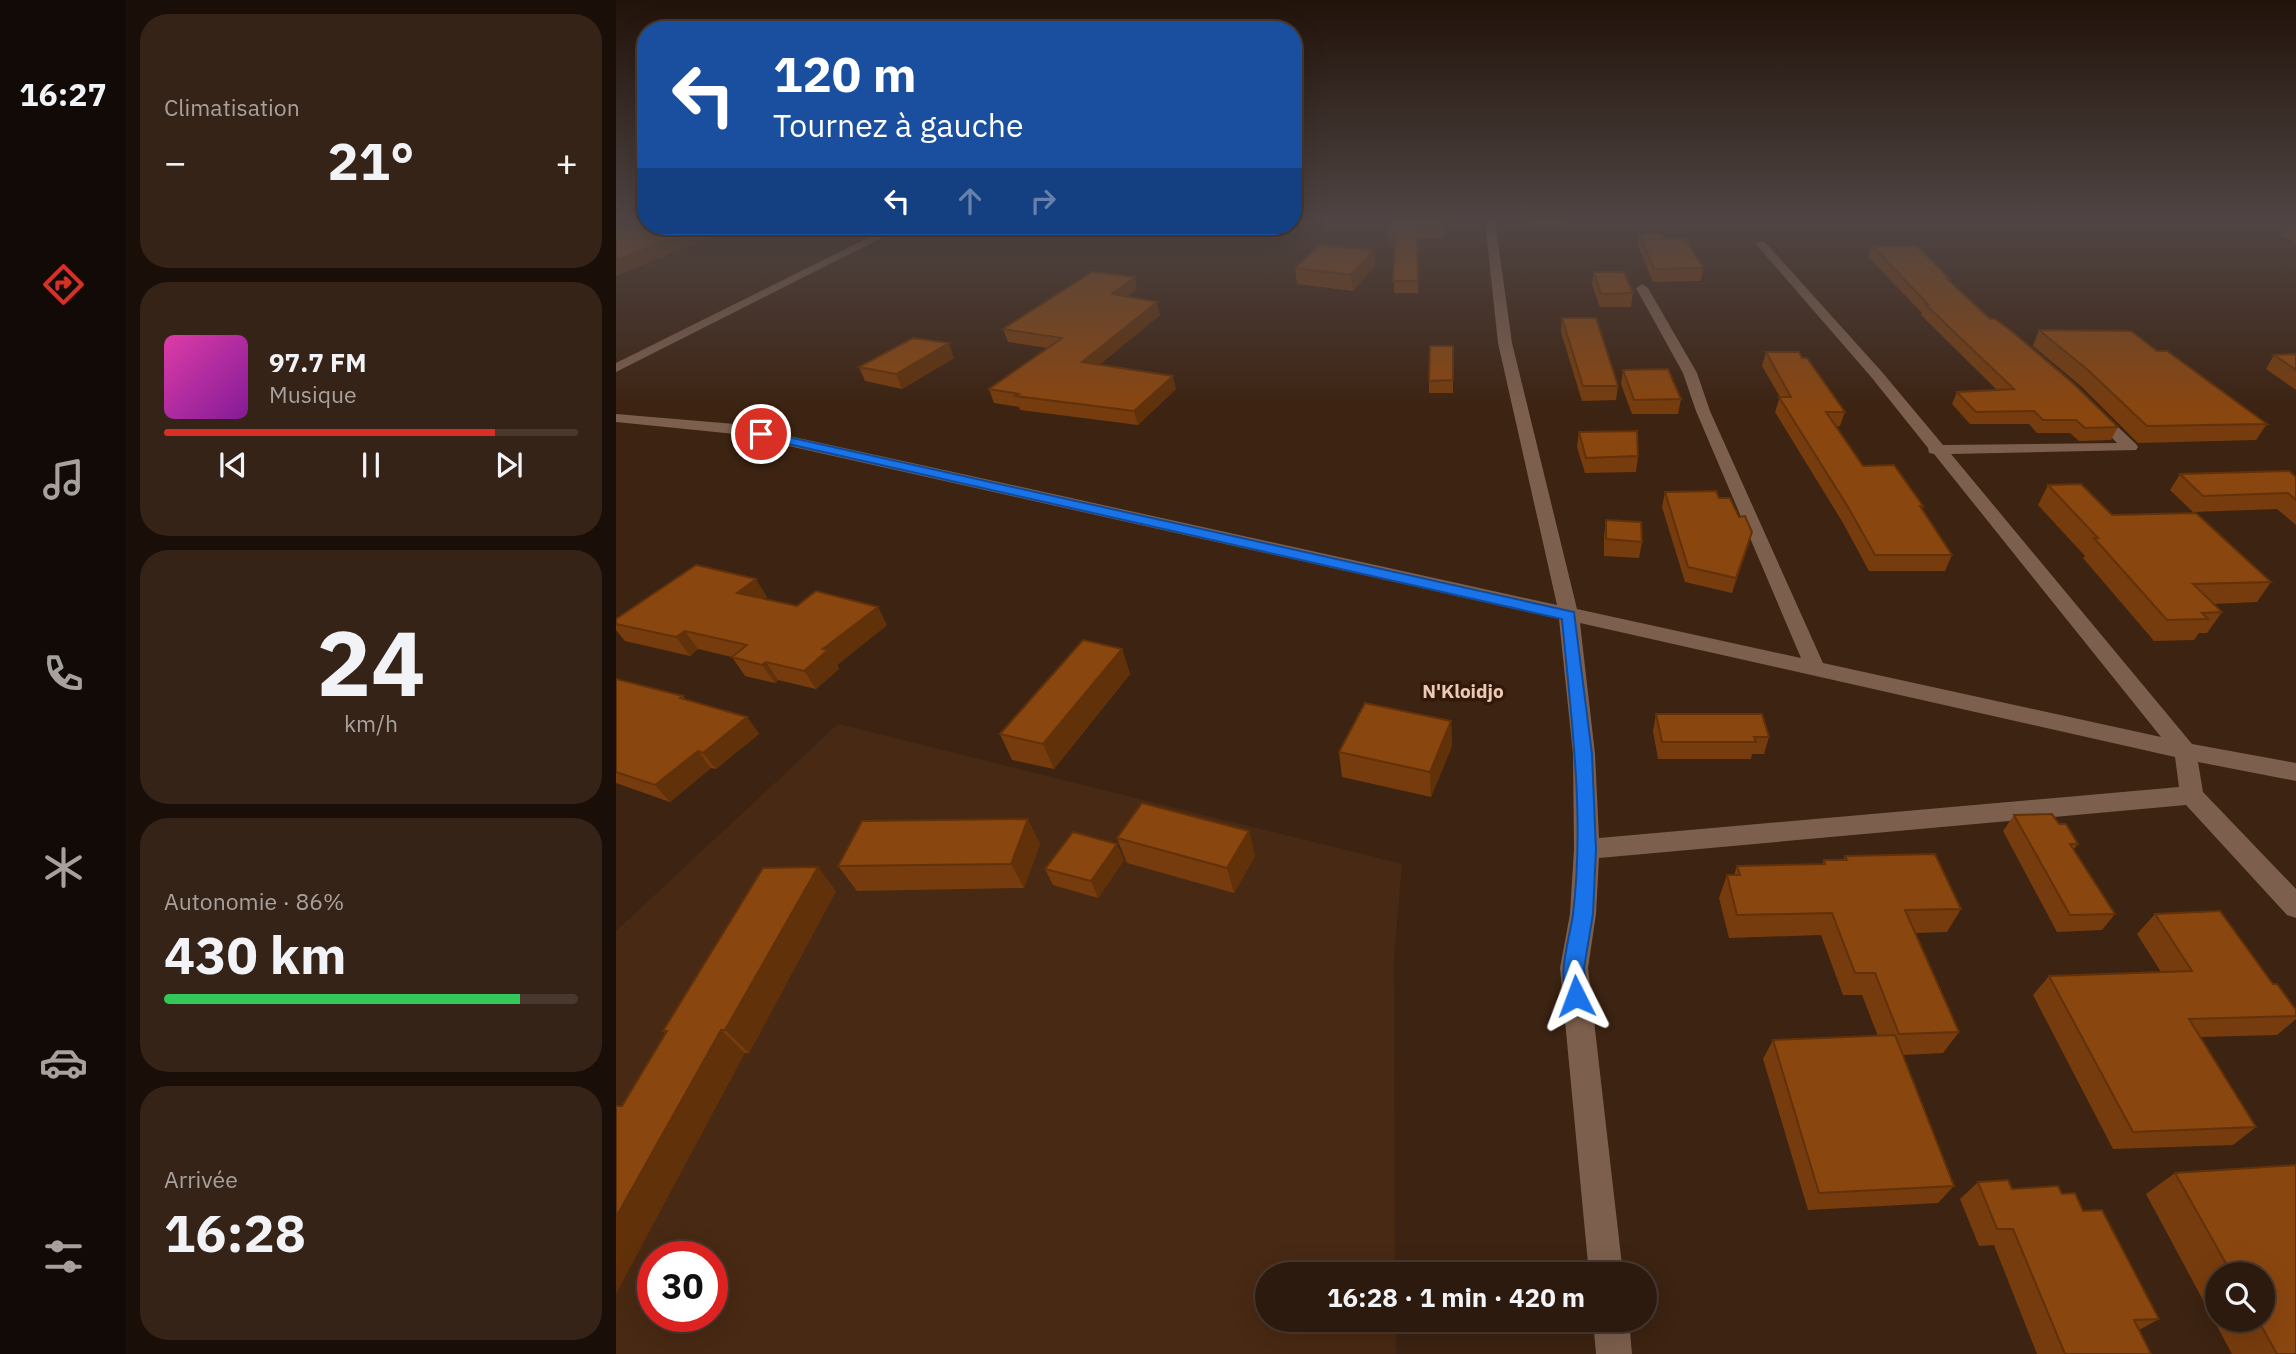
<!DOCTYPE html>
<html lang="fr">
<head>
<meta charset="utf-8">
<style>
  body { margin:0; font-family:"IBM Plex Sans",sans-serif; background:#352317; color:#f1f3f6; height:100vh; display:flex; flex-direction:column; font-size:26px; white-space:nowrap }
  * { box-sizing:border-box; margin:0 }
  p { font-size:23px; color:#a7a19e }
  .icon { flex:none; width:38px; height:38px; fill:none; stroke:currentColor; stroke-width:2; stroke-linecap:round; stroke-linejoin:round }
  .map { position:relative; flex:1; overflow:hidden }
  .side { display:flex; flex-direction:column; gap:14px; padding:14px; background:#190e08; width:490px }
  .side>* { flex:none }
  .top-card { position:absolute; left:21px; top:21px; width:665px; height:214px; border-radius:28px; box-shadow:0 7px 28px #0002,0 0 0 2px #48382e; background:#1a4fa0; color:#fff; overflow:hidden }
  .buttons { position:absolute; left:1589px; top:1262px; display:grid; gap:14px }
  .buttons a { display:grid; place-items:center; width:70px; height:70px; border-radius:50%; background:#2d1a0e; box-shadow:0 7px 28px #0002,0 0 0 2px #48382e; font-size:35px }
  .speed { position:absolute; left:21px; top:1241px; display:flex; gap:14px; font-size:35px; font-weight:700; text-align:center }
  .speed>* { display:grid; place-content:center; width:91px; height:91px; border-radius:50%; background:#2d1a0e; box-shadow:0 7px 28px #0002,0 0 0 2px #48382e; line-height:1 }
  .speed .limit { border:10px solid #d22; background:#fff; color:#111 }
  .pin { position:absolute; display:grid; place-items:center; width:60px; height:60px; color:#fff; margin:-30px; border:4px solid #fff; border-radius:50%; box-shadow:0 2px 7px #0007 }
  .me { position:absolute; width:77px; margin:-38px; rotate:357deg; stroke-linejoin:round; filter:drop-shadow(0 0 5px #0008) }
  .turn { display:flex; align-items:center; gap:24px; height:147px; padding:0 21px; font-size:32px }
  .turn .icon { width:91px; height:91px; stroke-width:2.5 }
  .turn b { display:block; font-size:49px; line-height:60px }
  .lanes { display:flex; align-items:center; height:66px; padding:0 21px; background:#0003; justify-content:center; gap:35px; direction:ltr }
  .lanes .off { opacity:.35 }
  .big { font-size:52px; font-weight:800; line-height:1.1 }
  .side .widget { flex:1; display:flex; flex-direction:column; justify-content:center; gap:10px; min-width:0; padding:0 24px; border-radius:28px; background:#352317 }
  .side .dial { align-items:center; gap:0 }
  .dial b { font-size:91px; line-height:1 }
  .song { display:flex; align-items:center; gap:21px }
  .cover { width:84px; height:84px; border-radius:10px; background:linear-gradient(135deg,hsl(320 70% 55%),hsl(290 70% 35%)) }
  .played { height:7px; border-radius:4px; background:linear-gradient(90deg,#d93025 80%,#48382e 80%) }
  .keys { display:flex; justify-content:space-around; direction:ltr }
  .heat { display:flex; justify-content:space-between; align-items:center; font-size:38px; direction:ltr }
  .charge { height:10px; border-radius:5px; background:linear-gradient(90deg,#34c759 86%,#48382e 0) }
  .trip { position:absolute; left:639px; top:1262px; width:402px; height:70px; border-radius:35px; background:#2d1a0e; box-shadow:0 7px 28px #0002,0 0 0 2px #48382e; font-weight:800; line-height:70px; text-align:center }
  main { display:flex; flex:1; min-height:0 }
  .tabs { display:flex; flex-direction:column; width:126px; justify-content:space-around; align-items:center; background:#120a06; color:#a7a19e }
  .tabs .icon { width:49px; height:49px }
  .tabs .on { color:#d93025 }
  .tabs b { font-size:32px; color:#f1f3f6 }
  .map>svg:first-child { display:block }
  .built { fill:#482913; fill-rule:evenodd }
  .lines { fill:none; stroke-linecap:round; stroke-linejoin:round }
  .street { fill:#7d5f4d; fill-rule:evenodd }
  .wall { fill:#773c0d; fill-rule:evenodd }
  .shaded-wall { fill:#61310a }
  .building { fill:#8a460f; stroke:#61310a; stroke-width:2 }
  .route { fill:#1a73e8; stroke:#114b97; stroke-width:2 }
  .labels { text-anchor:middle; stroke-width:7; stroke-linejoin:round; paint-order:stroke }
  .neighbourhood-label { font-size:19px; font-weight:bold; fill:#ebc9b4; stroke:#321908 }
</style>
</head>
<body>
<main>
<nav class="tabs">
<b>16:27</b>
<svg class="icon on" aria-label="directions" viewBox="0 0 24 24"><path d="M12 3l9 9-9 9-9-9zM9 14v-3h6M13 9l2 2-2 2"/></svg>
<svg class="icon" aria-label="music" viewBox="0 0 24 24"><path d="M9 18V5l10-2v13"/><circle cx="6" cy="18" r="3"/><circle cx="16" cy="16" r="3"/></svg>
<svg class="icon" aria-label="phone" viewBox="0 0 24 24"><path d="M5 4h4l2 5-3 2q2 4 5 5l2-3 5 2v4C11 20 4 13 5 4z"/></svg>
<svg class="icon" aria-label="climate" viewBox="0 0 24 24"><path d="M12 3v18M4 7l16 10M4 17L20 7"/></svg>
<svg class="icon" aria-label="car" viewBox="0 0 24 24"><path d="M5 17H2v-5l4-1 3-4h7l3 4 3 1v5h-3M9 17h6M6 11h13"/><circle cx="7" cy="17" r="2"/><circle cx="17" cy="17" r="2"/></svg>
<svg class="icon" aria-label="filters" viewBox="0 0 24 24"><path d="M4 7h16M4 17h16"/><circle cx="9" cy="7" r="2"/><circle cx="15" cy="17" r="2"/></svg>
</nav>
<section class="side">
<div class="widget"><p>Climatisation</p>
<div class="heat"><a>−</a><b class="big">21°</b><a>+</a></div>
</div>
<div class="widget">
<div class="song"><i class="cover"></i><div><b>97.7 FM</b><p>Musique</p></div></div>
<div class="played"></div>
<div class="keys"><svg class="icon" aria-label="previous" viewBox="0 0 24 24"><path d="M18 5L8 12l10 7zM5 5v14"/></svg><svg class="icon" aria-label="pause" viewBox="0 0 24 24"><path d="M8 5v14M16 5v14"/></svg><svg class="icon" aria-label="next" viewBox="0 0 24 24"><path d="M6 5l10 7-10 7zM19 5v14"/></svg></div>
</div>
<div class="widget dial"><b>24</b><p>km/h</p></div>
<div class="widget"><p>Autonomie · 86%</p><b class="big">430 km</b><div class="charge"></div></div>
<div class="widget"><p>Arrivée</p><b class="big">16:28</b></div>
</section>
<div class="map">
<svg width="1680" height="1354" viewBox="0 0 1680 1354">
  <rect width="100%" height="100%" fill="#3c2312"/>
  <path class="built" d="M222 724 786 864 778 959 779 1274H651V1320H780V1354H0V931ZM37 1256H96V1316H37Z"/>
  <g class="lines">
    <path class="street" d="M869 221H879L896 343 961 609 1185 658 1080 411 1067 373 1020 288 1026 284 1032 288 1081 373 1094 411 1207 663 1545 737 1318 454 1313 453 1312 448 1256 378 1139 243 1148 241 1266 372 1327 445 1501 443 1473 414 1480 410 1485 411 1520 444 1522 447 1520 450 1335 454 1576 744 1680 763V781L1582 762 1587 792 1680 889V918L1671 915 1570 805 983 858 980 914 972 968 1007 1274H973L944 968 954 914 958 849 957 754 943 619 119 434 0 422V414L119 424 941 605 882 343ZM964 623 1559 757 1563 787 983 838 979 754Z
      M276 226H289L0 372V363Z
      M977 1320H1013L1016 1354H980Z"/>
  </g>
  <path class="wall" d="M773 221 828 228V238L802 239V293H778V245L773 251Z
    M904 221H949L948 225H914L913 221Z
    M1676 221H1680V243L1667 236Z
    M1023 234 1048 239 1087 268 1085 281 1037 282 1022 246Z
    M1256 246 1334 279 1333 281 1374 319 1502 427 1495 440 1463 441 1454 433H1421L1413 424H1354L1336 404 1341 392 1381 390 1305 315 1306 313 1252 257Z
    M758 250 759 266 737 291 681 284 679 268Z
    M978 272 1017 293 1015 307H984L976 285Z
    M521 289 511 297 544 315 483 365 560 389 522 425 404 410 403 407 378 403 373 389 431 348 392 342 387 329Z
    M946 318 1002 386 1000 400 966 401 945 332Z
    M1423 330 1541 351 1651 424 1640 440 1522 443 1466 387 1417 346Z
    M837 346V393H813V381Z
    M1150 352 1186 358 1229 412 1224 426 1220 427 1247 466 1307 506 1306 508 1336 555 1329 571H1253L1227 523 1159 412 1164 397 1146 366Z
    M1680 354V390L1650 369 1658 355Z
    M338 358 286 389 249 381 243 367Z
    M1007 370 1065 399 1062 414H1016L1005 384Z
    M963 432 1022 456 1020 472 969 473 961 447Z
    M1564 474 1680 477V525L1661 509 1577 512 1554 490Z
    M1432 485 1496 515 1655 582 1641 602 1597 604 1606 612 1591 633H1583L1578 640 1538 641 1467 558 1469 556 1422 505Z
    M1049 492 1103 498 1123 517 1136 532 1132 547 1116 593 1069 582 1046 507Z
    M990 520 1026 542 1023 558 988 556V536Z
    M151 597 149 599 271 625 221 665 223 669 200 689 162 680 159 683 129 676 116 657 82 649 74 656 9 641 0 630V619Z
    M506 649 514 674 438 769 396 760 384 734Z
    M0 679 67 696 69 699 131 717 143 734 100 769 95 768 54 802 0 783Z
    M1040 714 1153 737 1148 754H1136L1135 759H1042L1037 731Z
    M835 721 836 746 815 797 726 777 723 752Z
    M1398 815 1443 824 1462 844 1458 849 1499 914 1486 930 1441 932 1387 831Z
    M633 831 639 856 618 893 511 863 501 838Z
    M424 844 408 888 241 891 222 866Z
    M1229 856 1345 909 1331 932 1299 933 1343 1032 1327 1053 1287 1055 1338 1186 1322 1203 1192 1210 1147 1059 1157 1040 1262 1036 1246 995H1227L1205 935 1113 938 1103 898 1111 875H1118L1121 866 1206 864 1208 860H1227Z
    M508 860 482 898 437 885 429 869Z
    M220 891 133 1053H129L6 1106 50 1034 47 1031Z
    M1539 914 1657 984 1680 1010V1019L1661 1035 1584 1037 1640 1127 1617 1145 1497 1149 1417 995 1433 976 1545 972 1521 934Z
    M1680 1165V1354H1616L1530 1194 1559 1173ZM1601 1274H1647V1320H1601Z
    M1362 1182 1396 1189 1446 1194 1467 1211 1543 1319 1523 1330 1535 1354H1421L1378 1245 1363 1246 1344 1199Z"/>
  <path class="shaded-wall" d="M87 226H122L0 276V260Z
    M779 233V244L773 251 772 240Z
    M758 250 759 266 737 291 735 275Z
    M519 277 521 289 499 306 496 294Z
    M541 302 544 315 470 376 466 362Z
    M333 343 338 358 286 389 280 374Z
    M557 376 560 389 522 425 518 411Z
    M1136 532 1132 547 1116 593 1120 578Z
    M140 579 151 597 133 611 121 593Z
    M262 607 271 625 221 665 223 669 200 689 188 671 207 649Z
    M69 631 82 649 74 656 60 637Z
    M506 649 514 674 438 769 427 744Z
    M150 662 162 680 159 683 146 665Z
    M131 717 143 734 100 769 87 753Z
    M835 721 836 746 815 797 814 772Z
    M82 751 95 768 54 802 39 785Z
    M412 819 424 844 408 888 395 864Z
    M633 831 639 856 618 893 611 868Z
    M501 844 508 860 482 898 475 881Z
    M202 867 220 891 133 1053 109 1030Z
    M105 1030 129 1053 0 1294V1217Z"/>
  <path class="building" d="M23 221H30V226H87L0 260V229Z
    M773 221H827L828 228H801L802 281H777L779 233 772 240Z
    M1023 234H1046L1048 239 1069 238 1087 268 1038 269Z
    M704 245 758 250 735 275 679 268Z
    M1256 246H1301L1334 279H1331L1374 319H1379L1399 334 1458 384 1502 427 1469 428 1460 420H1427L1418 411 1360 412 1341 392 1398 389 1309 304H1312Z
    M476 272 519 277 496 294 541 302 466 362 557 376 518 411 399 396 403 394 373 389 446 338 387 329Z
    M978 272H1008L1017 293 985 294Z
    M946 318H980L1002 386H967Z
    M1423 330 1515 331 1541 351H1551L1651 424 1531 426 1473 371Z
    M297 338 333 343 280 374 243 367Z
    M814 346H837V380L813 381Z
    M1150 352H1183L1186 358H1191L1229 412H1210L1247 466 1278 465 1307 506H1304L1336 555H1259L1232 507 1163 397H1175Z
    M1680 354V370L1658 355Z
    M1052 369 1065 399 1018 400 1007 370Z
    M1021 431 1022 456 970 458 963 432Z
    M1673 471 1680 477V500L1672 493 1587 496 1564 474Z
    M1465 484 1496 515 1580 513 1655 582 1577 584 1606 612 1586 613 1592 619 1551 620 1478 538H1482L1432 485Z
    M1100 491 1103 498H1114L1123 517 1129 516 1136 532 1120 578 1072 567 1049 492Z
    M990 520 1025 522 1026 542 990 539Z
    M80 565 140 579 121 593 181 606 200 591 262 607 207 649 212 650 188 671 150 662 146 665 116 657 131 645 69 631 60 637 0 624V619Z
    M467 640 506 649 427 744 384 734Z
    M0 679 67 696 64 698 131 717 87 753 82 751 39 785 0 772Z
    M749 703 835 721 814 772 723 752Z
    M1040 714H1146L1153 737H1138L1140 742H1046Z
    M526 803 633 831 611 868 501 838Z
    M1436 814 1443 824H1450L1462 844H1454L1499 914 1454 915 1398 815Z
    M412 819 395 864 222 866 246 821Z
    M457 832 501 844 475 881 429 869Z
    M1319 854 1345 909 1289 910 1343 1032 1283 1034 1259 973H1239L1216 913 1121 915 1111 875H1124L1121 866 1209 864 1208 860H1231L1229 856Z
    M202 867 109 1030H105L0 1217V1106H6L51 1031H47L147 868Z
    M1604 911 1657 984H1661L1680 1010V1016L1573 1019 1640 1127 1517 1132 1433 976 1576 971 1539 914Z
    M1279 1035 1338 1186 1203 1193 1157 1040Z
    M1680 1165V1354H1661L1642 1320H1647V1274H1616L1559 1173Z
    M1392 1180 1396 1189 1442 1186 1446 1194 1459 1193 1467 1211 1486 1210 1543 1319 1518 1320 1535 1354H1449L1397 1229H1381L1362 1182Z"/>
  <linearGradient id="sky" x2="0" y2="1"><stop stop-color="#21130a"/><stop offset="0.54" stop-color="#504544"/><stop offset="1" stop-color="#504544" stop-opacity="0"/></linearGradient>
  <rect width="1680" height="410" fill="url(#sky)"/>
  <path class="route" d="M145 431 958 612 976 754 980 849 977 914 968 968 971 996 968 1003 960 1006 953 1003C940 975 953 943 957 914 969 816 955 716 946 619L141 437 139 434Z"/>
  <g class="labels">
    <g class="neighbourhood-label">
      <text x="847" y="698">N'Kloidjo</text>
    </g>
  </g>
</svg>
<div class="buttons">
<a><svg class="icon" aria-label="search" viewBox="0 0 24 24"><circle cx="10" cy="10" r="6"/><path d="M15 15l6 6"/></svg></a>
</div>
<div class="speed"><div class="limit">30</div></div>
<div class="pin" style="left:145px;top:434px;background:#d93025"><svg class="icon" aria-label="arrive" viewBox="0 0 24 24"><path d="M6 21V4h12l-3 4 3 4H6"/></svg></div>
<svg class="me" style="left:960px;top:996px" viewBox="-20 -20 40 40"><path d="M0-17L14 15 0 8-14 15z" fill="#1a73e8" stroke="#fff" stroke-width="4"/></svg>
<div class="trip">16:28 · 1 min · 420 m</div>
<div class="top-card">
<div class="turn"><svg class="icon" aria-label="left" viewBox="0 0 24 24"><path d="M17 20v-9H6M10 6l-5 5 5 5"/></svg><div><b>120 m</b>Tournez à gauche</div></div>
<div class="lanes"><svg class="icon" aria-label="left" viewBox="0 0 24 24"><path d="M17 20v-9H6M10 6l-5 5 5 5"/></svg><svg class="icon off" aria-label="ahead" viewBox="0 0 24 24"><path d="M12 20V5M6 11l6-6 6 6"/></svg><svg class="icon off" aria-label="right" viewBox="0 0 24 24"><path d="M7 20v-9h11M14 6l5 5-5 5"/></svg></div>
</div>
</div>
</main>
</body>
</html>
